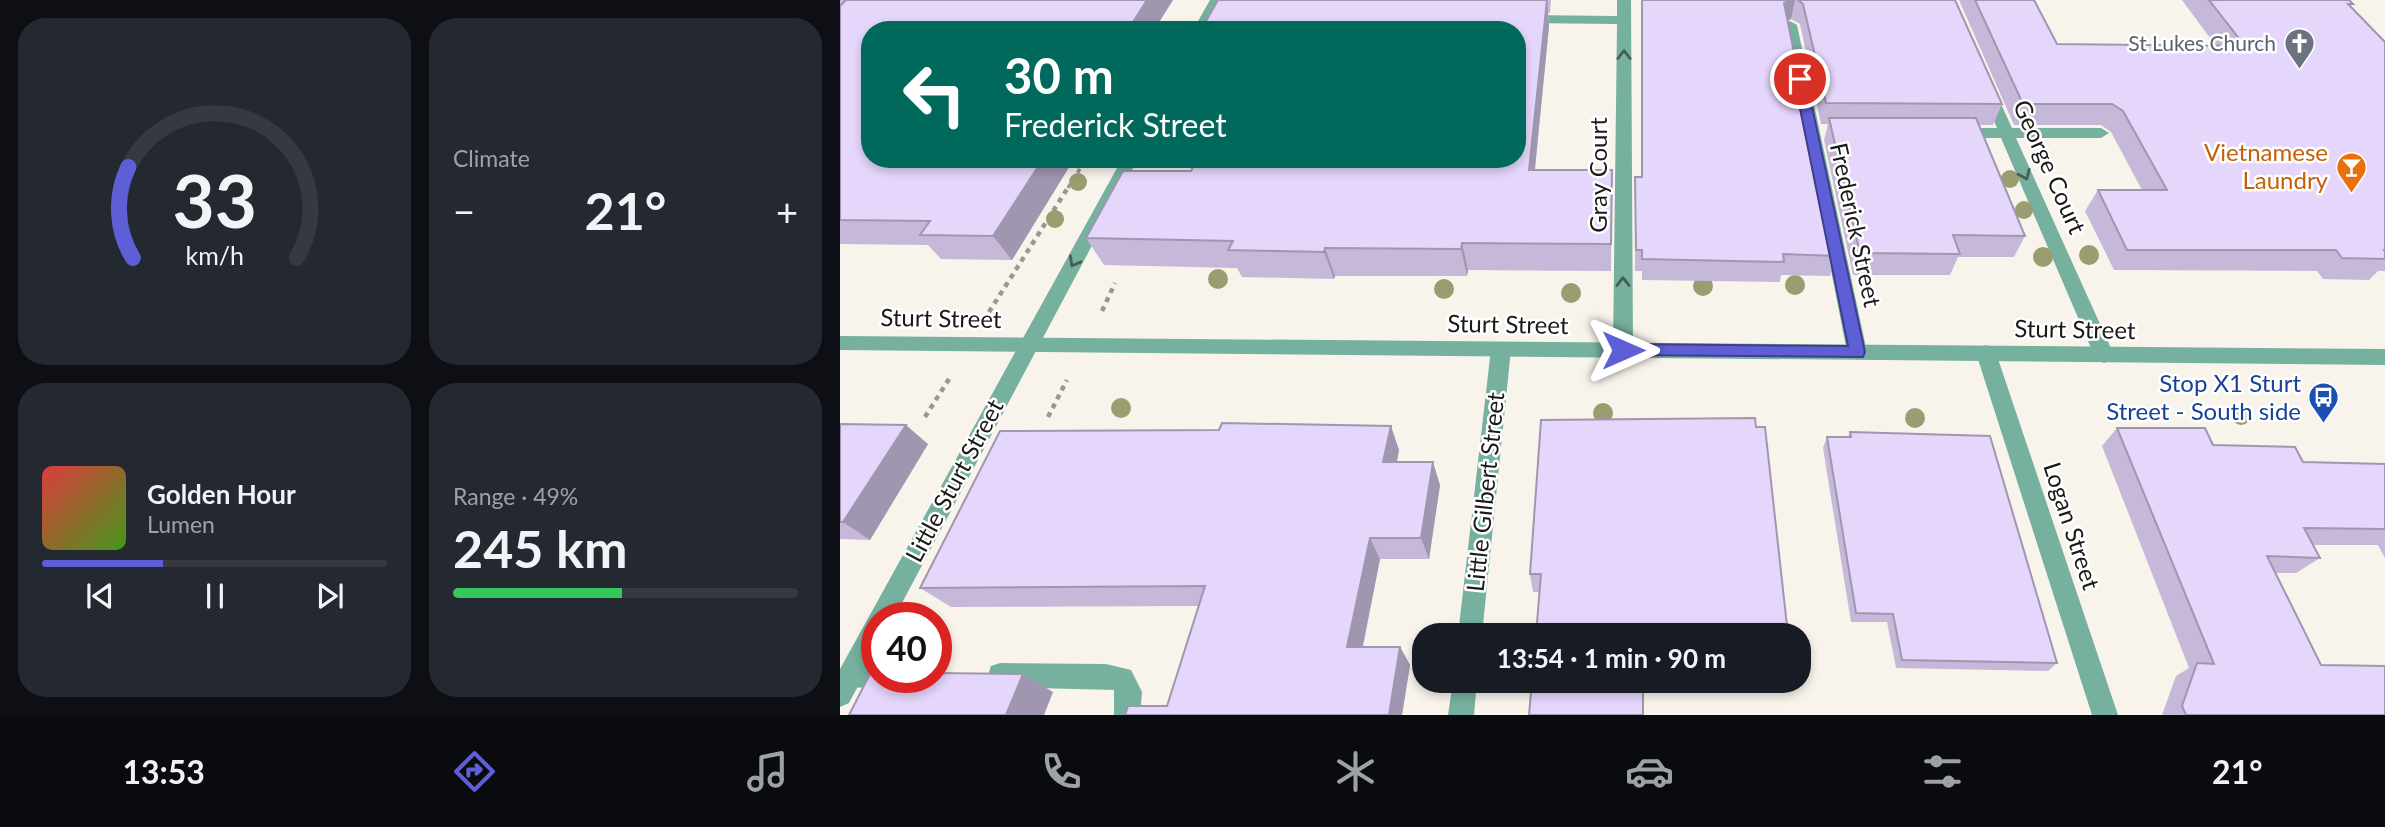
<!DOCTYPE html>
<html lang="en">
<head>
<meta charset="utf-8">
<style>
  body { margin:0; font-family:Lato,sans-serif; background:#242831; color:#f1f3f6; height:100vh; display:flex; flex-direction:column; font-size:26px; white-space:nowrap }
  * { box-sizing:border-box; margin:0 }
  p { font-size:23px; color:#9ea1a6 }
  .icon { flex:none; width:38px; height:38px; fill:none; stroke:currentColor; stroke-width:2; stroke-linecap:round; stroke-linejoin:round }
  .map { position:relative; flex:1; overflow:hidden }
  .drawer { display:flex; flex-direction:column; gap:18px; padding:18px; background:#0d0f14; width:840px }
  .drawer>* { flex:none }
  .hud { position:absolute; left:21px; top:21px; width:665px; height:147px; border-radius:28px; box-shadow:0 4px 10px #0003; background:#00695c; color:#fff; overflow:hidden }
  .speed { position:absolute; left:21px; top:602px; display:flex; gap:14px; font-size:35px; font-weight:700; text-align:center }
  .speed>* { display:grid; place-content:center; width:91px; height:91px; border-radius:50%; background:#171b24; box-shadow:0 4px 10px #0003; line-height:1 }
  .speed .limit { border:10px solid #d22; background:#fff; color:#111 }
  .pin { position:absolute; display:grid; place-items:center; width:60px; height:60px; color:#fff; margin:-30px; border:4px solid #fff; border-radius:50%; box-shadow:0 2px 7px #0007 }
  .me { position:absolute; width:77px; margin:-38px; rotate:90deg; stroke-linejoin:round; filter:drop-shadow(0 0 5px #0008) }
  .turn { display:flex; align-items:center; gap:24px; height:147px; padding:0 28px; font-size:32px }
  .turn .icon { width:91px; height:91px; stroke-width:2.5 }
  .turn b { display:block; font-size:49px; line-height:60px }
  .big { font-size:52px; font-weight:700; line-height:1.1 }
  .drawer .tile { flex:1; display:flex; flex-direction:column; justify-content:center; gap:10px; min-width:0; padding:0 24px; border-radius:28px; background:#242831 }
  .drawer .dial { align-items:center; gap:0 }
  .dial svg { height:182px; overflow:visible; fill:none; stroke:#363941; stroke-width:7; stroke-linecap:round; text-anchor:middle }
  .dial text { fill:#f1f3f6; stroke:none }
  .song { display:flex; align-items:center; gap:21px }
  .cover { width:84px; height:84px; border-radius:10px; background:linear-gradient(135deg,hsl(0 70% 55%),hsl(100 70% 35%)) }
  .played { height:7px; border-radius:4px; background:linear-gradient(90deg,#5e5fd7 35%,#363941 35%) }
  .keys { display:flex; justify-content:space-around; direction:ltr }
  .heat { display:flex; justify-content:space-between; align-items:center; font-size:38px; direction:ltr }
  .charge { height:10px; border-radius:5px; background:linear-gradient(90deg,#34c759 49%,#363941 0) }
  .drawer .tiles { flex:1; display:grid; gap:18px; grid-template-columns:repeat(2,1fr) }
  .trip { position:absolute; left:572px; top:623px; width:399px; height:70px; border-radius:28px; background:#171b24; box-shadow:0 4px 10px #0003; font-weight:700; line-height:70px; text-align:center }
  .menu { display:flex; height:112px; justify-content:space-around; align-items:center; background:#090b0e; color:#9ea1a6 }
  .menu .icon { width:49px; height:49px }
  .menu .current { color:#5e5fd7 }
  .menu b { font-size:32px; color:#f1f3f6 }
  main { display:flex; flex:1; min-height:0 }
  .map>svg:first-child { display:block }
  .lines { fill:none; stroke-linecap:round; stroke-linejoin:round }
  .path-far1 { stroke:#9a9791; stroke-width:3.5; stroke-dasharray:4.5 4.5; stroke-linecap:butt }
  .path { stroke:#9a9791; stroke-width:4.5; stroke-dasharray:5 5; stroke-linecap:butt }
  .service { fill:#76b09e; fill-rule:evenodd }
  .minor { fill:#76b09e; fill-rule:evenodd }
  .tertiary { fill:#76b09e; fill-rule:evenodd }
  .tree { fill:#9a9d6f }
  .wall { fill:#c5b8d8 }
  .shaded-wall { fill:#a096b0 }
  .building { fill:#e5d6fb; stroke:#a096b0; stroke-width:2 }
  .oneway { stroke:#445e54 }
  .route { fill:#5e5fd7; stroke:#3d3e8c; stroke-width:2 }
  .labels { text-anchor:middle; stroke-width:5; stroke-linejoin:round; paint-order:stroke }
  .far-worship-label { font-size:21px; fill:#5b616d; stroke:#fff; text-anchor:end }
  .food-label { font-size:24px; fill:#c56008; stroke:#fff; text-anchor:end }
  .street-label { font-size:24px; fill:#1b1a17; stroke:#fff }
  .transit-label { font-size:24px; fill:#164399; stroke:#fff; text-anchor:end }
</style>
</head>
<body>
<main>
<section class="drawer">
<div class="tiles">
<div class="tile dial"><svg viewBox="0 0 100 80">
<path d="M14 69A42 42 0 1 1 86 69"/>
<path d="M14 69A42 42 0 0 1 12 29" stroke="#5e5fd7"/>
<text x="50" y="56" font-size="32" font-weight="700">33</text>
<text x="50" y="72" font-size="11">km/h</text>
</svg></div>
<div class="tile"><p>Climate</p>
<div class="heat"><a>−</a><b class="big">21°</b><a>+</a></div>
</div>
<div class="tile">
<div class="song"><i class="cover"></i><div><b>Golden Hour</b><p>Lumen</p></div></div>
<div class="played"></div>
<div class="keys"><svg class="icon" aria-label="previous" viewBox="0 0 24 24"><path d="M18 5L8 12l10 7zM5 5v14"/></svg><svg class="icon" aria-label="pause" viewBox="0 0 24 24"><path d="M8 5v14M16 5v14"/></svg><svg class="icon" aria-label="next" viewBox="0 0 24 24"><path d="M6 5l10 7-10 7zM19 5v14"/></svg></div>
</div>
<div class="tile"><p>Range · 49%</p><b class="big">245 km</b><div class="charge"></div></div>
</div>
</section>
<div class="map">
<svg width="1545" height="715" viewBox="0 0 1545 715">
  <rect width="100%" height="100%" fill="#f8f4ec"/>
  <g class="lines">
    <path class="path-far1" d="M228 188 246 159"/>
    <path class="path" d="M262 311 275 283
      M149 312 229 186
      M85 417 109 379
      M208 417 227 380"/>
    <path class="service" d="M10 663H37V677H48L46 684C32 689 15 689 1 684L0 669Z
      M160 663 266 664 291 670 302 692 300 715H274V690L160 687 151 684 148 675 151 666Z"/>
    <path class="minor" d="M370 0H384L367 30H353Z
      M777 0H791L793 350 790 355 783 357 776 355 773 350 777 24 684 23 677 19 684 15 777 16Z
      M950 21 957 25 1027 352 1024 357 1017 360 1010 357 1007 352 943 25Z
      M1148 87 1155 91 1172 128H1261L1269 133 1261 138H1176L1274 355 1271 360 1264 363 1257 360 1254 355 1161 138H1118L1110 133 1118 128H1157L1141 91Z
      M282 159H298L54 618H37V651L9 703 0 707V669Z
      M661 342 668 344 671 349 642 635H618L651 349 654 344Z
      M1146 345 1153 348 1156 353 1278 715H1252L1136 353 1139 348Z
      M613 681H637L634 715H608Z"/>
    <path class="tertiary" d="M0 336 1545 349V365L0 350Z"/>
  </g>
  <g class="tree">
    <circle cx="1170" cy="179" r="9"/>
    <circle cx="238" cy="182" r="9"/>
    <circle cx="1184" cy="210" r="9"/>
    <circle cx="215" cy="219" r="9"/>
    <circle cx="1249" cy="255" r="10"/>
    <circle cx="1203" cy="257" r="10"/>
    <circle cx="378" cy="279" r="10"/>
    <circle cx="955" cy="285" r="10"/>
    <circle cx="863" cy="286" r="10"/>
    <circle cx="604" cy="289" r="10"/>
    <circle cx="731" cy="293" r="10"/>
    <circle cx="281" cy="408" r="10"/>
    <circle cx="763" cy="413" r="10"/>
    <circle cx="1401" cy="415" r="10"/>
    <circle cx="1075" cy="418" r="10"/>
  </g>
  <path class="wall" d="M0 0H333L314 30H30L234 159 172 260 101 259 88 245 0 244Z
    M378 0H711L710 13H708L709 26 695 170H772L771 271 628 270 627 276H495L494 279 402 277 397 268 264 265 246 238 351 171 677 159Z
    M801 0H1115L1162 104 1153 125H1139L1185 236 1174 257H1118L1110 275H1013L984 140 988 124H981L960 24 951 19 948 21 995 256 990 276 941 275 940 282 802 280V271H795V177H801Z
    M1119 0H1194L1217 44 1376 46 1342 0H1509L1513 4 1511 6 1545 42V271H1538L1529 280 1483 279 1477 271 1274 270 1245 211 1258 190H1302L1271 132 1261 125H1174Z
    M915 418 700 592H693L690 574Z
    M0 424 88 444 30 540 0 539Z
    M1277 428 1463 462 1545 464V558L1538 545H1473L1480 558 1456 573H1435L1481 665 1545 715H1322L1336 676 1349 668 1262 446Z
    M1010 432 1217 663 1208 671 1056 668 1047 622H1011L983 448 987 437H1008Z
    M559 450 557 462 600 485 589 559H540L523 647H560L570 665 562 715H285L327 706 359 606 111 607 80 588Z"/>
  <path class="shaded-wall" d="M307 0H333L314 30H288Z
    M707 0 709 26 692 197 689 170Z
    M951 0H955L951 19 941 24 944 3Z
    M203 159H234L172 260 153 236Z
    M622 243 628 270 627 276 621 249Z
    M485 248 495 276 494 279 484 252Z
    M66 425 88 444 30 540 3 522Z
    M551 426 559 450 552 485 543 462Z
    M593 462 600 485 589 559 581 538Z
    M530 538 540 559 519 664 507 647Z
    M560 647 570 665 562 715H549Z
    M183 674 213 692 204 715H166Z"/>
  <path class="building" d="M6 0H307L288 30H30V159H203L153 236 80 235 90 221 0 220V6Z
    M378 0H707L689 170H772L771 244 622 243 621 249 485 248 484 252 388 250 393 241 246 238 283 171H351L357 159H677V30H361Z
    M802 0H951L944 3 995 256 943 254 944 262 802 259V250H796L795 177H802Z
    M958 0H1115L1162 104 986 103 963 4Z
    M1135 0H1194L1217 44 1392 46 1388 41H1401L1369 0H1509L1513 4H1508L1545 42V250H1544L1545 252V259L1502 258 1496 250H1287L1258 190H1327L1283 111 1272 104H1183Z
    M989 118H1136L1185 236 1113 235 1120 254 1020 253Z
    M915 418 916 427H925L948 635H696L701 574H690L701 420Z
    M382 423 551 426 543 462H593L581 538H530L507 647H560L549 715H285L288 706H327L365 586 80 588 160 431 379 430Z
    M0 424 66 425 3 522H0Z
    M1277 428H1365L1373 445 1455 447 1463 462 1545 464V529L1464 528 1480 558 1427 556 1481 665 1545 666V715H1346L1342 706 1357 663 1374 664Z
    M1010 432 1150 436 1217 663 1062 660 1053 614 1016 613 987 437H1011Z
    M31 672H37V677H96V673L183 674 166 715H9Z
    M692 681H803V715H689Z"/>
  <defs><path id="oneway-chevron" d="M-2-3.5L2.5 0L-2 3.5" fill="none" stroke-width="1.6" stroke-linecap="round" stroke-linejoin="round" transform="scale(1.75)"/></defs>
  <g class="oneway">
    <use href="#oneway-chevron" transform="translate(784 55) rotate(-90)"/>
    <use href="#oneway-chevron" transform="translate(1185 175) rotate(66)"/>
    <use href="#oneway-chevron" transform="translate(234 262) rotate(119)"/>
    <use href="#oneway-chevron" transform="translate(783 282) rotate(-90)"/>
  </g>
  <path class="route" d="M956 76 966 79 1025 352 1023 357 778 355 775 350 783 344 1008 346 954 79Z"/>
  <defs>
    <symbol id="church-pin" viewBox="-11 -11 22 30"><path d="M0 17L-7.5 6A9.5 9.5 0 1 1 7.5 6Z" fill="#6b7280" stroke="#fff"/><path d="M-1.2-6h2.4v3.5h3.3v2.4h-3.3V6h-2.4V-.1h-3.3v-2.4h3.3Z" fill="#fff"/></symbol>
    <symbol id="bar-pin" viewBox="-11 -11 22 30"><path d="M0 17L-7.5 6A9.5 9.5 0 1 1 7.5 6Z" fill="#e8710a" stroke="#fff"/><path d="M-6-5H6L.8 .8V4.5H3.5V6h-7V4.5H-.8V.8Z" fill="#fff"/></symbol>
    <symbol id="bus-pin" viewBox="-11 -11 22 30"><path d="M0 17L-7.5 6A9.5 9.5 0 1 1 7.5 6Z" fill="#1a4fb4" stroke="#fff"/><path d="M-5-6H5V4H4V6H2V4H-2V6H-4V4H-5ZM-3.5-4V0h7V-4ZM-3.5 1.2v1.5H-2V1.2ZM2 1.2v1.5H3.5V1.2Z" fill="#fff"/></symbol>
  </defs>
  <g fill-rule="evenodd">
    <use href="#church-pin" x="1442" y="26" width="35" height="47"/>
    <use href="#bar-pin" x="1494" y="150" width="35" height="47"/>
    <use href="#bus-pin" x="1466" y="380" width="35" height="47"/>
  </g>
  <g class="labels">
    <g class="far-worship-label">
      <text x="1436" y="51">St Lukes Church</text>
    </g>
    <g class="food-label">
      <text x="1488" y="161">Vietnamese<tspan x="1488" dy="28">Laundry</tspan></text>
    </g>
    <g class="street-label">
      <text transform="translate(1209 167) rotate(66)" y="8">George Court</text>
      <text transform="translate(759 175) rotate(-90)" y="8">Gray Court</text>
      <text transform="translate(1015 225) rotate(78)" y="8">Frederick Street</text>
      <text transform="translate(101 319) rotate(1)" y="8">Sturt Street</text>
      <text transform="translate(668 325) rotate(1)" y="8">Sturt Street</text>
      <text transform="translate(1235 330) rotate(1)" y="8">Sturt Street</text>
      <text transform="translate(115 481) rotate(-62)" y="8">Little Sturt Street</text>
      <text transform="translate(646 492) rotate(-84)" y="8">Little Gilbert Street</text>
      <text transform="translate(1231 526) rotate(72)" y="8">Logan Street</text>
    </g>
    <g class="transit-label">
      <text x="1461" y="392">Stop X1 Sturt<tspan x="1461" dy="28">Street - South side</tspan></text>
    </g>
  </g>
</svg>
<div class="speed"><div class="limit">40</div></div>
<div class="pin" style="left:960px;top:79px;background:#d93025"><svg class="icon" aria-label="arrive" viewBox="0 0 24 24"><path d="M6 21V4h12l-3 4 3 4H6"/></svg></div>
<svg class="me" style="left:783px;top:350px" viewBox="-20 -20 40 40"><path d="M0-17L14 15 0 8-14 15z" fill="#5e5fd7" stroke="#fff" stroke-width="4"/></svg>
<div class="trip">13:54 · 1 min · 90 m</div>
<div class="hud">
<div class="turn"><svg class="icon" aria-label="left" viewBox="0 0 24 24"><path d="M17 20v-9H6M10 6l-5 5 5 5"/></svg><div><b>30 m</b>Frederick Street</div></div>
</div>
</div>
</main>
<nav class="menu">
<b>13:53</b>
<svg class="icon current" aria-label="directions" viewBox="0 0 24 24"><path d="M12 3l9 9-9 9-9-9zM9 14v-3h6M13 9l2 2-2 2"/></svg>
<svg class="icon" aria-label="music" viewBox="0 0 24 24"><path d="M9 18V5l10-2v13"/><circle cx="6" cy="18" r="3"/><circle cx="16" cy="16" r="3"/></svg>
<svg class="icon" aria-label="phone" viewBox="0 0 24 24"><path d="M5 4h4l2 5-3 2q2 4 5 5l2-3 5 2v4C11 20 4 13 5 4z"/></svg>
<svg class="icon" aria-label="climate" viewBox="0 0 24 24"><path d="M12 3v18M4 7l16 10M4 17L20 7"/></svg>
<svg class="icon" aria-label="car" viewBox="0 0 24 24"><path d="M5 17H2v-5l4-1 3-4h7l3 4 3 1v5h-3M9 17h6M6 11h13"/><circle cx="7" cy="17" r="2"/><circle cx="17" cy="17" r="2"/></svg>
<svg class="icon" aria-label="filters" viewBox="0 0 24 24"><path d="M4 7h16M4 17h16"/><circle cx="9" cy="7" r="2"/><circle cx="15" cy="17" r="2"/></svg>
<b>21°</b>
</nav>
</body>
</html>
